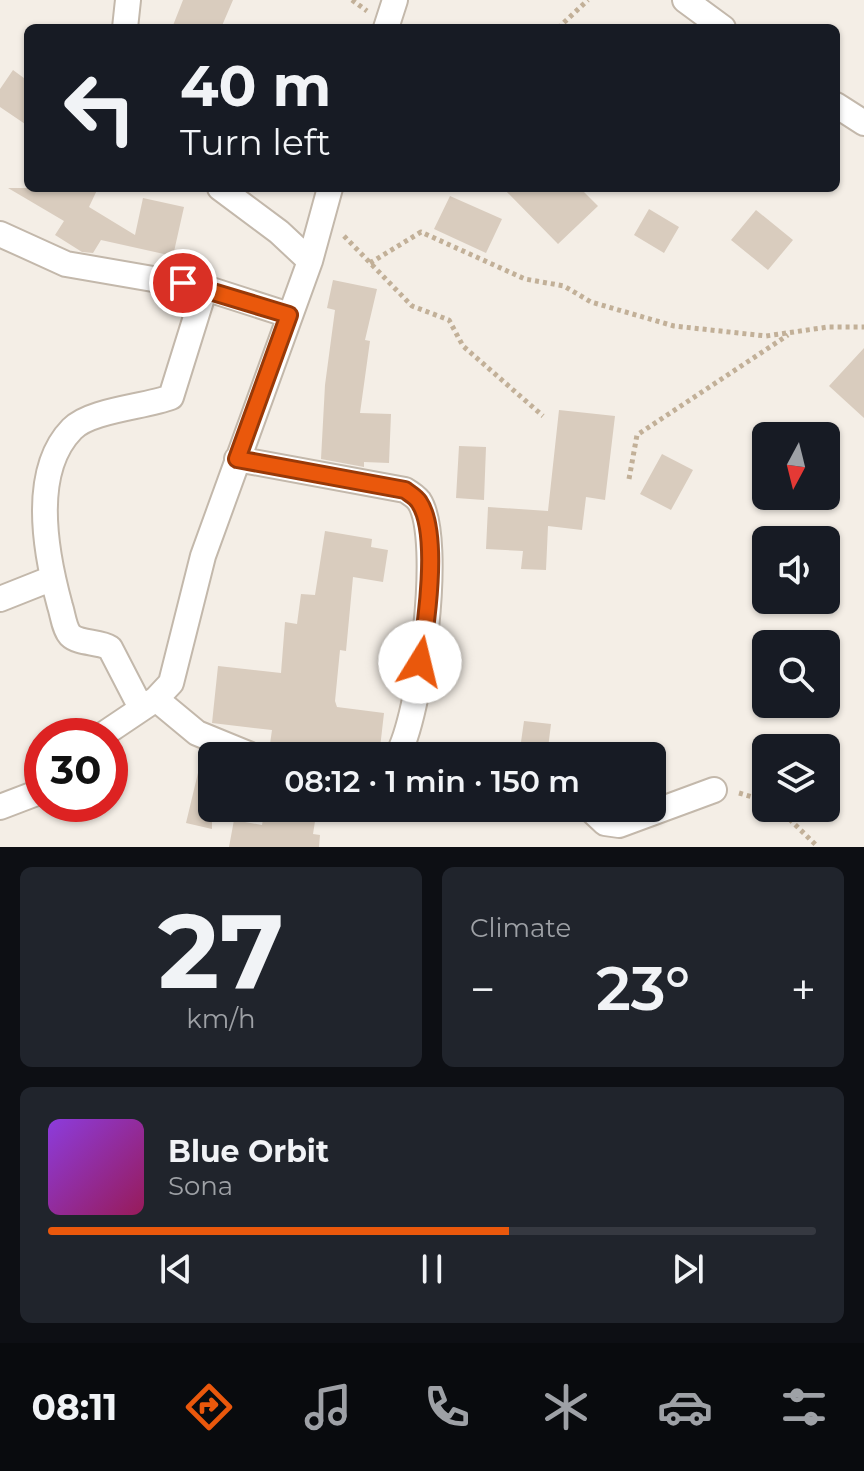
<!DOCTYPE html>
<html lang="en">
<head>
<meta charset="utf-8">
<style>
  body { margin:0; font-family:Montserrat,sans-serif; background:#20242c; color:#f1f3f6; height:100vh; display:flex; flex-direction:column; font-size:30px; white-space:nowrap }
  * { box-sizing:border-box; margin:0 }
  p { font-size:26px; color:#9ea1a6 }
  .icon { flex:none; width:44px; height:44px; fill:none; stroke:currentColor; stroke-width:2; stroke-linecap:round; stroke-linejoin:round }
  .map { position:relative; height:847px; overflow:hidden }
  .panel { display:flex; flex-direction:column; gap:20px; padding:20px; background:#0d0f14; flex:1 }
  .panel>* { flex:none }
  .hud { position:absolute; left:24px; top:24px; width:816px; height:168px; border-radius:12px; box-shadow:0 2px 6px #0004; background:#171b24; color:#f1f3f6; overflow:hidden }
  .needle { width:52px; rotate:187deg }
  .buttons { position:absolute; left:752px; top:422px; display:grid; gap:16px }
  .buttons a { display:grid; place-items:center; width:88px; height:88px; border-radius:12px; background:#171b24; box-shadow:0 2px 6px #0004; font-size:40px }
  .speed { position:absolute; left:24px; top:718px; display:flex; gap:16px; font-size:40px; font-weight:700; text-align:center }
  .speed>* { display:grid; place-content:center; width:104px; height:104px; border-radius:50%; background:#171b24; box-shadow:0 2px 6px #0004; line-height:1 }
  .speed .limit { border:12px solid #d22; background:#fff; color:#111 }
  .pin { position:absolute; display:grid; place-items:center; width:68px; height:68px; color:#fff; margin:-34px; border:4px solid #fff; border-radius:50%; box-shadow:0 2px 8px #0007 }
  .me { position:absolute; width:88px; margin:-44px; rotate:9deg; stroke-linejoin:round; filter:drop-shadow(0 0 6px #0008) }
  .turn { display:flex; align-items:center; gap:28px; height:168px; padding:0 24px; font-size:36px }
  .turn .icon { width:104px; height:104px; stroke-width:2.5 }
  .turn b { display:block; font-size:56px; line-height:68px }
  .big { font-size:60px; font-weight:600; line-height:1.1 }
  .panel .widget { flex:1; display:flex; flex-direction:column; justify-content:center; gap:12px; min-width:0; padding:0 28px; border-radius:12px; background:#20242c }
  .panel .dial { align-items:center; gap:0 }
  .dial b { font-size:104px; line-height:1 }
  .song { display:flex; align-items:center; gap:24px }
  .cover { width:96px; height:96px; border-radius:12px; background:linear-gradient(135deg,hsl(270 70% 55%),hsl(330 70% 35%)) }
  .played { height:8px; border-radius:4px; background:linear-gradient(90deg,#ea580c 60%,#363941 60%) }
  .keys { display:flex; justify-content:space-around; direction:ltr }
  .heat { display:flex; justify-content:space-between; align-items:center; font-size:44px; direction:ltr }
  .panel .tiles { flex:1; display:grid; gap:20px; grid-template-columns:1fr 1fr }
  .widget:last-child { grid-column:span 2 }
  .trip { position:absolute; left:198px; top:742px; width:468px; height:80px; border-radius:12px; background:#171b24; box-shadow:0 2px 6px #0004; font-weight:600; line-height:80px; text-align:center }
  .menu { display:flex; height:128px; justify-content:space-around; align-items:center; background:#090b0e; color:#9ea1a6 }
  .menu .icon { width:56px; height:56px }
  .menu .current { color:#ea580c }
  .menu b { font-size:36px; color:#f1f3f6 }
  .map>svg:first-child { display:block }
  .building { fill:#d9ccbe }
  .lines { fill:none; stroke-linecap:round; stroke-linejoin:round }
  .street-casing { stroke:#c3b8ab; stroke-width:28 }
  .path { stroke:#c2b098; stroke-width:5; stroke-dasharray:4 4; stroke-linecap:butt }
  .street { stroke:#fff; stroke-width:24 }
  .route-casing { stroke:#983908; stroke-width:20 }
  .route { stroke:#ea580c; stroke-width:14 }
</style>
</head>
<body>
<div class="map">
<svg width="864" height="847" viewBox="0 0 864 847">
  <rect width="100%" height="100%" fill="#f4eee6"/>
  <path class="building" d="M183 0H233L221 28H172Z
    M13 70 28 81V126L0 107V89Z
    M8 188H98L89 207 135 235 143 198 184 207 173 256 101 240 93 253 82 252 55 235 64 221Z
    M503 188H580L598 206 558 244Z
    M450 196 502 219 486 253 434 229Z
    M649 209 679 227 664 253 634 235Z
    M756 210 793 240 768 270 731 240Z
    M333 280 377 289 365 340 370 341 360 413 391 414 389 463 364 462V467L321 459 325 385 335 310 327 308Z
    M864 348V418L829 386Z
    M559 410 615 416 605 500 586 497 582 530 548 526 546 570 521 569 523 551 486 549 488 507 548 511Z
    M459 446 486 447 484 500 456 498Z
    M662 454 693 470 671 510 640 494Z
    M325 531 372 539 371 547 388 550 383 582 353 577 346 651 340 650 335 701 337 707 384 713 380 748 332 743 331 751 270 744 272 730 212 723 218 666 281 673 285 622 297 624 301 594 315 595Z
    M524 721 551 724 547 756H519Z
    M203 752 212 755V829L186 823Z
    M265 808H298V813L316 815 313 834 320 835 319 847H229L234 820 262 825Z"/>
  <g class="lines">
    <defs>
      <path id="street" d="M685 0 723 28
        M125 28 128 0
        M386 28 395 0
        M836 105 864 123
        M220 188 279 232 310 261
        M0 234 66 264 205 288 289 315
        M237 459 405 490C410 493 416 497 419 501 444 539 420 718 397 756
        M0 599 53 578
        M156 699 197 733 253 756
        M140 706 110 648C99 641 79 644 70 635 64 628 63 615 60 606 46 555 30 472 72 429 90 410 145 407 171 397L205 288
        M101 736 156 699 171 683 203 556 310 261 330 188
        M0 807 42 791
        M589 808 605 823 619 825 714 790"/>
    </defs>
    <use href="#street" class="street-casing"/>
    <path class="path" d="M352 0 367 11
      M558 28 588 0
      M344 236 412 306 449 320 463 346 543 416
      M370 263 421 232 525 279 564 286 591 302 674 326 766 336 828 327H864
      M629 479 637 435 788 335
      M739 793 766 801
      M778 808 818 847"/>
    <use href="#street" class="street"/>
  </g>
  <g class="lines">
    <defs>
      <path id="route" d="M183 283 289 315 237 459 405 490C410 494 416 497 419 502 440 533 426 626 420 662"/>
    </defs>
    <use href="#route" class="route-casing"/>
    <use href="#route" class="route"/>
  </g>
</svg>
<div class="buttons">
<a><svg class="needle" viewBox="-14 -14 28 28"><path d="M0-13l5 13h-10z" fill="#e53935"/><path d="M0 13l5-13h-10z" fill="#9ea1a6"/></svg></a>
<a><svg class="icon" aria-label="sound" viewBox="0 0 24 24"><path d="M4 9h4l5-4v14l-5-4H4zM17 9q2 3 0 6"/></svg></a>
<a><svg class="icon" aria-label="search" viewBox="0 0 24 24"><circle cx="10" cy="10" r="6"/><path d="M15 15l6 6"/></svg></a>
<a><svg class="icon" aria-label="layers" viewBox="0 0 24 24"><path d="M12 4l9 5-9 5-9-5zM3 14l9 5 9-5"/></svg></a>
</div>
<div class="speed"><div class="limit">30</div></div>
<div class="pin" style="left:183px;top:283px;background:#d93025"><svg class="icon" aria-label="arrive" viewBox="0 0 24 24"><path d="M6 21V4h12l-3 4 3 4H6"/></svg></div>
<svg class="me" style="left:420px;top:662px" viewBox="-20 -20 40 40"><circle r="19" fill="#fff"/><path d="M0-13L10 11 0 6-10 11z" fill="#ea580c"/></svg>
<div class="trip">08:12 · 1 min · 150 m</div>
<div class="hud">
<div class="turn"><svg class="icon" aria-label="left" viewBox="0 0 24 24"><path d="M17 20v-9H6M10 6l-5 5 5 5"/></svg><div><b>40 m</b>Turn left</div></div>
</div>
</div>
<section class="panel">
<div class="tiles">
<div class="widget dial"><b>27</b><p>km/h</p></div>
<div class="widget"><p>Climate</p>
<div class="heat"><a>−</a><b class="big">23°</b><a>+</a></div>
</div>
<div class="widget">
<div class="song"><i class="cover"></i><div><b>Blue Orbit</b><p>Sona</p></div></div>
<div class="played"></div>
<div class="keys"><svg class="icon" aria-label="previous" viewBox="0 0 24 24"><path d="M18 5L8 12l10 7zM5 5v14"/></svg><svg class="icon" aria-label="pause" viewBox="0 0 24 24"><path d="M8 5v14M16 5v14"/></svg><svg class="icon" aria-label="next" viewBox="0 0 24 24"><path d="M6 5l10 7-10 7zM19 5v14"/></svg></div>
</div>
</div>
</section>
<nav class="menu">
<b>08:11</b>
<svg class="icon current" aria-label="directions" viewBox="0 0 24 24"><path d="M12 3l9 9-9 9-9-9zM9 14v-3h6M13 9l2 2-2 2"/></svg>
<svg class="icon" aria-label="music" viewBox="0 0 24 24"><path d="M9 18V5l10-2v13"/><circle cx="6" cy="18" r="3"/><circle cx="16" cy="16" r="3"/></svg>
<svg class="icon" aria-label="phone" viewBox="0 0 24 24"><path d="M5 4h4l2 5-3 2q2 4 5 5l2-3 5 2v4C11 20 4 13 5 4z"/></svg>
<svg class="icon" aria-label="climate" viewBox="0 0 24 24"><path d="M12 3v18M4 7l16 10M4 17L20 7"/></svg>
<svg class="icon" aria-label="car" viewBox="0 0 24 24"><path d="M5 17H2v-5l4-1 3-4h7l3 4 3 1v5h-3M9 17h6M6 11h13"/><circle cx="7" cy="17" r="2"/><circle cx="17" cy="17" r="2"/></svg>
<svg class="icon" aria-label="filters" viewBox="0 0 24 24"><path d="M4 7h16M4 17h16"/><circle cx="9" cy="7" r="2"/><circle cx="15" cy="17" r="2"/></svg>
</nav>
</body>
</html>
